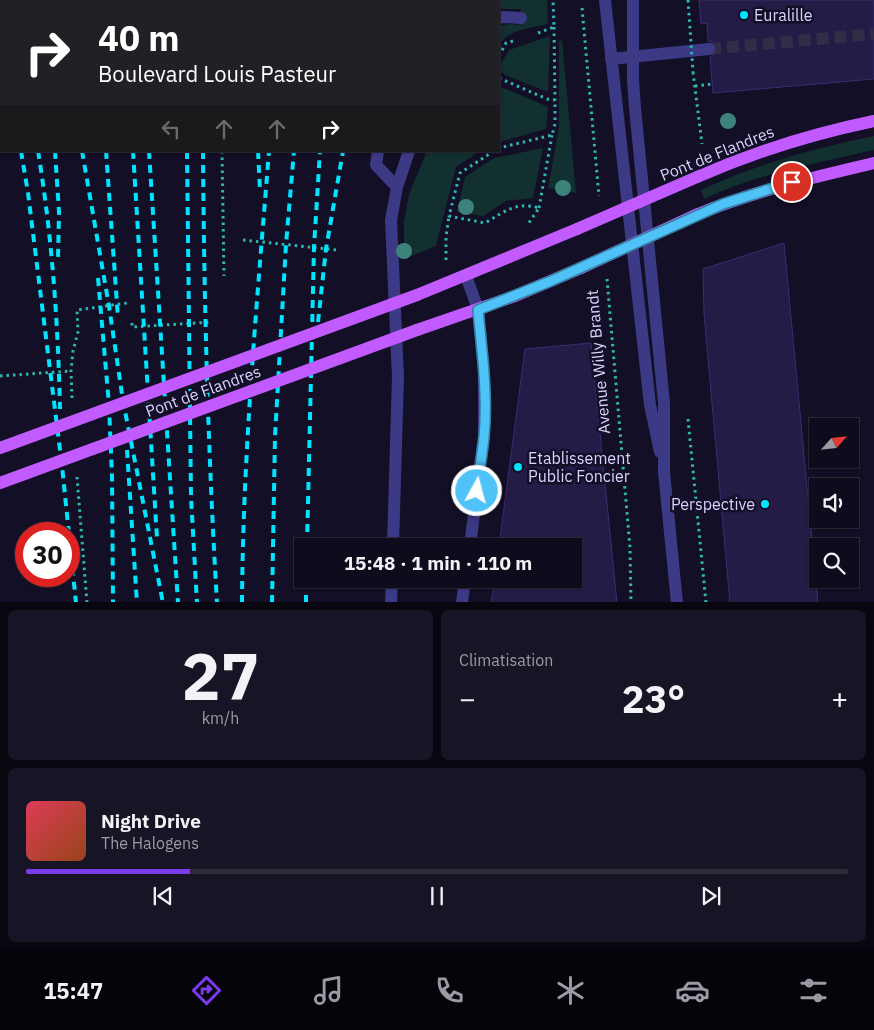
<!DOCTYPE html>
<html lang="fr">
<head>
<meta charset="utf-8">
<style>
  body { margin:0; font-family:"IBM Plex Sans",sans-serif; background:#171425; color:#f1f3f6; height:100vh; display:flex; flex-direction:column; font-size:19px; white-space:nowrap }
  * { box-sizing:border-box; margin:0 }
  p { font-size:16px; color:#9b9ba3 }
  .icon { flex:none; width:28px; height:28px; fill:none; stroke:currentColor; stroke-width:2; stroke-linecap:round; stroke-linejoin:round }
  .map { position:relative; height:602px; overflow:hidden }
  .side { display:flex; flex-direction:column; gap:8px; padding:8px; background:#08060f; flex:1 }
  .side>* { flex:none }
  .guide { position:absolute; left:0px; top:0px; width:500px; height:152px; box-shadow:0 1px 4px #0004,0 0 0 1px #2e2b3b; background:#202124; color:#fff; overflow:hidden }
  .needle { width:32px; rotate:63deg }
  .tools { position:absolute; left:809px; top:418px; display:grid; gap:10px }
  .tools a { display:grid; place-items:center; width:50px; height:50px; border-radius:0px; background:#0e0b1c; box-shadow:0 1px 4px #0004,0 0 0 1px #2e2b3b; font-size:25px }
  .speed { position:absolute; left:15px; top:522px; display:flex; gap:10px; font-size:25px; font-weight:700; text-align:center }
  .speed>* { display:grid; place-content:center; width:65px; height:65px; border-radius:50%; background:#0e0b1c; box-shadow:0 1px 4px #0004,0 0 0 1px #2e2b3b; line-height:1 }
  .speed .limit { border:8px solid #d22; background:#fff; color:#111 }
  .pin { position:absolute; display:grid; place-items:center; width:42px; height:42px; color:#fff; margin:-21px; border:2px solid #fff; border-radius:50%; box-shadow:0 1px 5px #0007 }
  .me { position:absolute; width:55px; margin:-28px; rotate:7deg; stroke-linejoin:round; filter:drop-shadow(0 0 4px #0008) }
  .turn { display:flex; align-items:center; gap:18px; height:105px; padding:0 15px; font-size:22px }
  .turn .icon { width:65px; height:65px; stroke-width:2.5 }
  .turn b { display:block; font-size:35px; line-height:42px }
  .lanes { display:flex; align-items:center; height:48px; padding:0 15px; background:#0003; justify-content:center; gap:25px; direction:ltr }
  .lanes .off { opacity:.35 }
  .big { font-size:38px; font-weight:700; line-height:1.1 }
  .side .card { flex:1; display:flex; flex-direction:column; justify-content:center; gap:8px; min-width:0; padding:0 18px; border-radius:8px; background:#171425 }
  .side .dial { align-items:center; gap:0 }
  .dial b { font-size:65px; line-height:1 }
  .song { display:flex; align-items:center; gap:15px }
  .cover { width:60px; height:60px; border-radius:8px; background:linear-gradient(135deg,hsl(350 70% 55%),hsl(20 70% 35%)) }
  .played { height:5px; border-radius:2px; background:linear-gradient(90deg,#7c3aed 20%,#2e2b3b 20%) }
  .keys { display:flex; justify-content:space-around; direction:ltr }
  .heat { display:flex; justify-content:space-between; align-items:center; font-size:28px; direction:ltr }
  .side .tiles { flex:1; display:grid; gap:8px; grid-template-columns:1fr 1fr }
  .card:last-child { grid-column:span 2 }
  .trip { position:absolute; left:294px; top:538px; width:288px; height:50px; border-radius:0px; background:#0e0b1c; box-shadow:0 1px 4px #0004,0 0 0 1px #2e2b3b; font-weight:700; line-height:50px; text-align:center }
  .dock { display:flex; height:80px; justify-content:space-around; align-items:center; background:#06040b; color:#9b9ba3 }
  .dock .icon { width:35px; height:35px }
  .dock .selected { color:#7c3aed }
  .dock b { font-size:22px; color:#f1f3f6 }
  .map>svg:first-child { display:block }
  .green { fill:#12302f }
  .building { fill:#241b47; stroke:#3b2d73 }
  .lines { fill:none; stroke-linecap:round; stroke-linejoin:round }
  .minor-tunnel { stroke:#312d47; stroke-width:12; stroke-dasharray:12 6; stroke-linecap:butt }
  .path { stroke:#2fb8b0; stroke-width:3; stroke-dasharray:2.5 4; stroke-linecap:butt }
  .service { stroke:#3d3a85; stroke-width:12 }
  .minor { stroke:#3d3a85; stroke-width:12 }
  .primary { stroke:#c25bff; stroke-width:12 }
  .rail { stroke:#00e5ff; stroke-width:4; stroke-dasharray:8 6; stroke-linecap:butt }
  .path-bridge { stroke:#2fb8b0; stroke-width:3; stroke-dasharray:2.5 4; stroke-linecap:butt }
  .primary-bridge { stroke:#c25bff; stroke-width:12 }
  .tree { fill:#3d827b }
  .route-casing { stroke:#337fa1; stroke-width:12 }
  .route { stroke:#4fc3f7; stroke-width:9 }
  .poi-dot { fill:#00e5ff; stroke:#130f26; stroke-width:2 }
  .labels { text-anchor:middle; stroke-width:5; stroke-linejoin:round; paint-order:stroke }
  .poi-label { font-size:16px; fill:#d9d4ff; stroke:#130f26; text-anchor:start }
  .street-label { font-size:16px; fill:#d9d4ff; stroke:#130f26 }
</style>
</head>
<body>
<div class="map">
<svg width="874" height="603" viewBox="0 0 874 603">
  <rect width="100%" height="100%" fill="#130f26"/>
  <path class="green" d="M479 0H547L548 24C531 28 509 29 499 45V26L509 24 519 25 521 9H499V1H478Z
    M550 36 548 92 505 75 499 70V67L509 50Z
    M562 40 576 193 548 188 559 127V41Z
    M499 86 548 107 546 129 499 142Z
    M874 136V150C819 163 755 174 704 199L701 190C756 164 815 148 874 136Z
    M543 148 533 198 506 201 483 216 457 212 465 177 494 158Z
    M427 151H480L456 167 436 246 404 259V223L409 194Z"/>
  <path class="building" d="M699 0H874V79L713 93 710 57 716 53 717 48 713 42 708 41 707 23 701 24Z
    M784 243 818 603H730L704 314 703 269Z
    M591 343 617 603H491L495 579H572V546H499L525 349Z"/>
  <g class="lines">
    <path class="minor-tunnel" d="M709 49 874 34"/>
    <path class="path" d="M18 0 19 1
      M107 0V1
      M220 0V1
      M582 8 599 196
      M554 27 555 100
      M538 33 554 27 553 0
      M499 56 506 43 513 41
      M693 72 702 144
      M499 78 547 99 555 100V124L552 135 499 148
      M695 86 712 84
      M222 151 224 276
      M494 151 460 173 449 216 485 223C504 212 516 201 539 208L528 224
      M539 208 552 135
      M243 240 337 250
      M446 260V237L449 216
      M607 279 630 548 631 603
      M132 323V327L212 322
      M0 376 71 371
      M72 398 71 371 73 351 78 332 77 310 127 303
      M688 419 706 603
      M77 477 87 603"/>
    <path class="service" d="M417 1V0
      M462 1V0
      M499 18 503 17 521 18
      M378 151 376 165 397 187
      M393 546 398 377 391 220 397 187 409 151
      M391 603 392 579"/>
    <path class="minor" d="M605 0 650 405 660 452
      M633 0V80L635 108 664 403V472L677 603
      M611 59 709 49
      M466 276 478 309 484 372V436L470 546
      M462 603 465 579"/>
    <path class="primary" d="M697 177C756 151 811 134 874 121
      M698 214C755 191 814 177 874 163
      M417 295 577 229
      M417 330 515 296 581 268"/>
    <path class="rail" d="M3 0V1
      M39 0V1
      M47 0V1
      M76 0V1
      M91 0V1
      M124 0V1
      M139 0 140 1
      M183 0V1
      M199 0V1
      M257 1 258 0
      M275 1V0
      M284 1V0
      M306 1V0
      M334 1V0
      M355 1V0
      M377 1 378 0
      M0 58 1 63
      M21 151 28 193 62 466 76 603
      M38 151C52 236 58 322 60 409
      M55 151 59 212 58 259
      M82 151 109 306 123 401 163 603
      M106 151 118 318
      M133 151 157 538
      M149 151 178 603
      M187 151 191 497 197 603
      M203 151C204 302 208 452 217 603
      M258 151 260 191
      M98 278 109 405 112 476 113 603
      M318 322 326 249 343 151
      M127 450 137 603
      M307 546 314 247 320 151
      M242 603C243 452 257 302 269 151
      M272 603 275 436 286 244 294 151
      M306 603V579"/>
    <path class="path-bridge" d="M688 0 693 72"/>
    <path class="primary-bridge" d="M577 229 697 177
      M581 268 698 214
      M0 448 417 295
      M0 483 417 330"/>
  </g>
  <g class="tree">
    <circle cx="728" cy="121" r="8"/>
    <circle cx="563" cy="188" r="8"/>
    <circle cx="466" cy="207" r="8"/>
    <circle cx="404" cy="251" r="8"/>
  </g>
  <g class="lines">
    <defs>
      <path id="route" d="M477 491C479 473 482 455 484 437 488 395 482 352 478 310L551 281 723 204 792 182"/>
    </defs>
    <use href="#route" class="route-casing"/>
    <use href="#route" class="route"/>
  </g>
  <g class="poi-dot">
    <circle cx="744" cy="15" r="5"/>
    <circle cx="518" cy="467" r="5"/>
    <circle cx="765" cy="504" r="5"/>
  </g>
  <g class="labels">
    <g class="poi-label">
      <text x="754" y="21">Euralille</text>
      <text x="528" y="464">Etablissement<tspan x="528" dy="18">Public Foncier</tspan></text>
      <text x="755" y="510" text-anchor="end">Perspective</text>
    </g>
    <g class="street-label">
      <text transform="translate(717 153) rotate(-22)" y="6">Pont de Flandres</text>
      <text transform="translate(598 362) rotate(-95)" y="6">Avenue Willy Brandt</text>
      <text transform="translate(203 391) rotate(-20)" y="6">Pont de Flandres</text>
    </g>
  </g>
</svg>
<div class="tools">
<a><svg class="needle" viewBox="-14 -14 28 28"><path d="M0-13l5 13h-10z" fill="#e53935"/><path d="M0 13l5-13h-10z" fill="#9b9ba3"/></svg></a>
<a><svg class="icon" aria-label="sound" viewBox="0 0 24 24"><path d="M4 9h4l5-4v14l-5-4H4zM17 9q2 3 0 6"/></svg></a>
<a><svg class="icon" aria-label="search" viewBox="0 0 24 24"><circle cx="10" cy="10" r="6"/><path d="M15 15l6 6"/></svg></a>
</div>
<div class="speed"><div class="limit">30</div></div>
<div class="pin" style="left:792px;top:182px;background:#d93025"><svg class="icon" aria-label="arrive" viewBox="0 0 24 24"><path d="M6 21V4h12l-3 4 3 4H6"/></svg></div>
<svg class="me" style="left:477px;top:491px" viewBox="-20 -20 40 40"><circle r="17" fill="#4fc3f7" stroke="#fff" stroke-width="3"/><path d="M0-11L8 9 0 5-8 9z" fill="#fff"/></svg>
<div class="trip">15:48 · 1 min · 110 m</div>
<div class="guide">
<div class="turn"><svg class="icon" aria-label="right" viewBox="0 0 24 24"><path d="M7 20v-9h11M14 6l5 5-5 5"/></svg><div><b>40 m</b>Boulevard Louis Pasteur</div></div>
<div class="lanes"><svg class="icon off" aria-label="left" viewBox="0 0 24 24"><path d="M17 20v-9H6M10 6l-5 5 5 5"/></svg><svg class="icon off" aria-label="ahead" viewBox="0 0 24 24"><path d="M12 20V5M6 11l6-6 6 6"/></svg><svg class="icon off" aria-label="ahead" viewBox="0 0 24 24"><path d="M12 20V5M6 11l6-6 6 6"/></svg><svg class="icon" aria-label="right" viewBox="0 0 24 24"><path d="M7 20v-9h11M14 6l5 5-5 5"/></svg></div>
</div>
</div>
<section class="side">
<div class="tiles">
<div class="card dial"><b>27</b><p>km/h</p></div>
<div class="card"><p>Climatisation</p>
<div class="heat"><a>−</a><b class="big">23°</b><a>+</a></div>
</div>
<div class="card">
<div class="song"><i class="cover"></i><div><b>Night Drive</b><p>The Halogens</p></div></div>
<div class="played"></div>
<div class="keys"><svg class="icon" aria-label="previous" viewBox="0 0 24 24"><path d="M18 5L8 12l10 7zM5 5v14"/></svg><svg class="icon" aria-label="pause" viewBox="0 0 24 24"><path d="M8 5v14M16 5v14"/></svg><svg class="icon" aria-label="next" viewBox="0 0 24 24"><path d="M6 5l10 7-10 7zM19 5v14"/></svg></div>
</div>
</div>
</section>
<nav class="dock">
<b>15:47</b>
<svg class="icon selected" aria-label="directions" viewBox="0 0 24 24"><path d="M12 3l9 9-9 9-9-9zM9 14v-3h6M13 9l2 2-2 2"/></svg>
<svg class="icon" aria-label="music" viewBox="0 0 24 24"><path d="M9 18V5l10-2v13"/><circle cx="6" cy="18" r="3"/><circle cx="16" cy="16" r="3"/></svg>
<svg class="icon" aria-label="phone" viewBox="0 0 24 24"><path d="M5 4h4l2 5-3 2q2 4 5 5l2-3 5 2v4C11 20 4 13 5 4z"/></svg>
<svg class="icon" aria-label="climate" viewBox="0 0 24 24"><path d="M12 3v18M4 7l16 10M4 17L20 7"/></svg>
<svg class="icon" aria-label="car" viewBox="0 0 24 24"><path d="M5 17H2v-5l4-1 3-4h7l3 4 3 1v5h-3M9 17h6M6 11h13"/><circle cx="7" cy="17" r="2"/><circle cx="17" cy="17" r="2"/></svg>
<svg class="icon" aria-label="filters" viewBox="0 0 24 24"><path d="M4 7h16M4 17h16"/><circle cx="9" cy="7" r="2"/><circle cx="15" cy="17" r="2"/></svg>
</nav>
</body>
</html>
